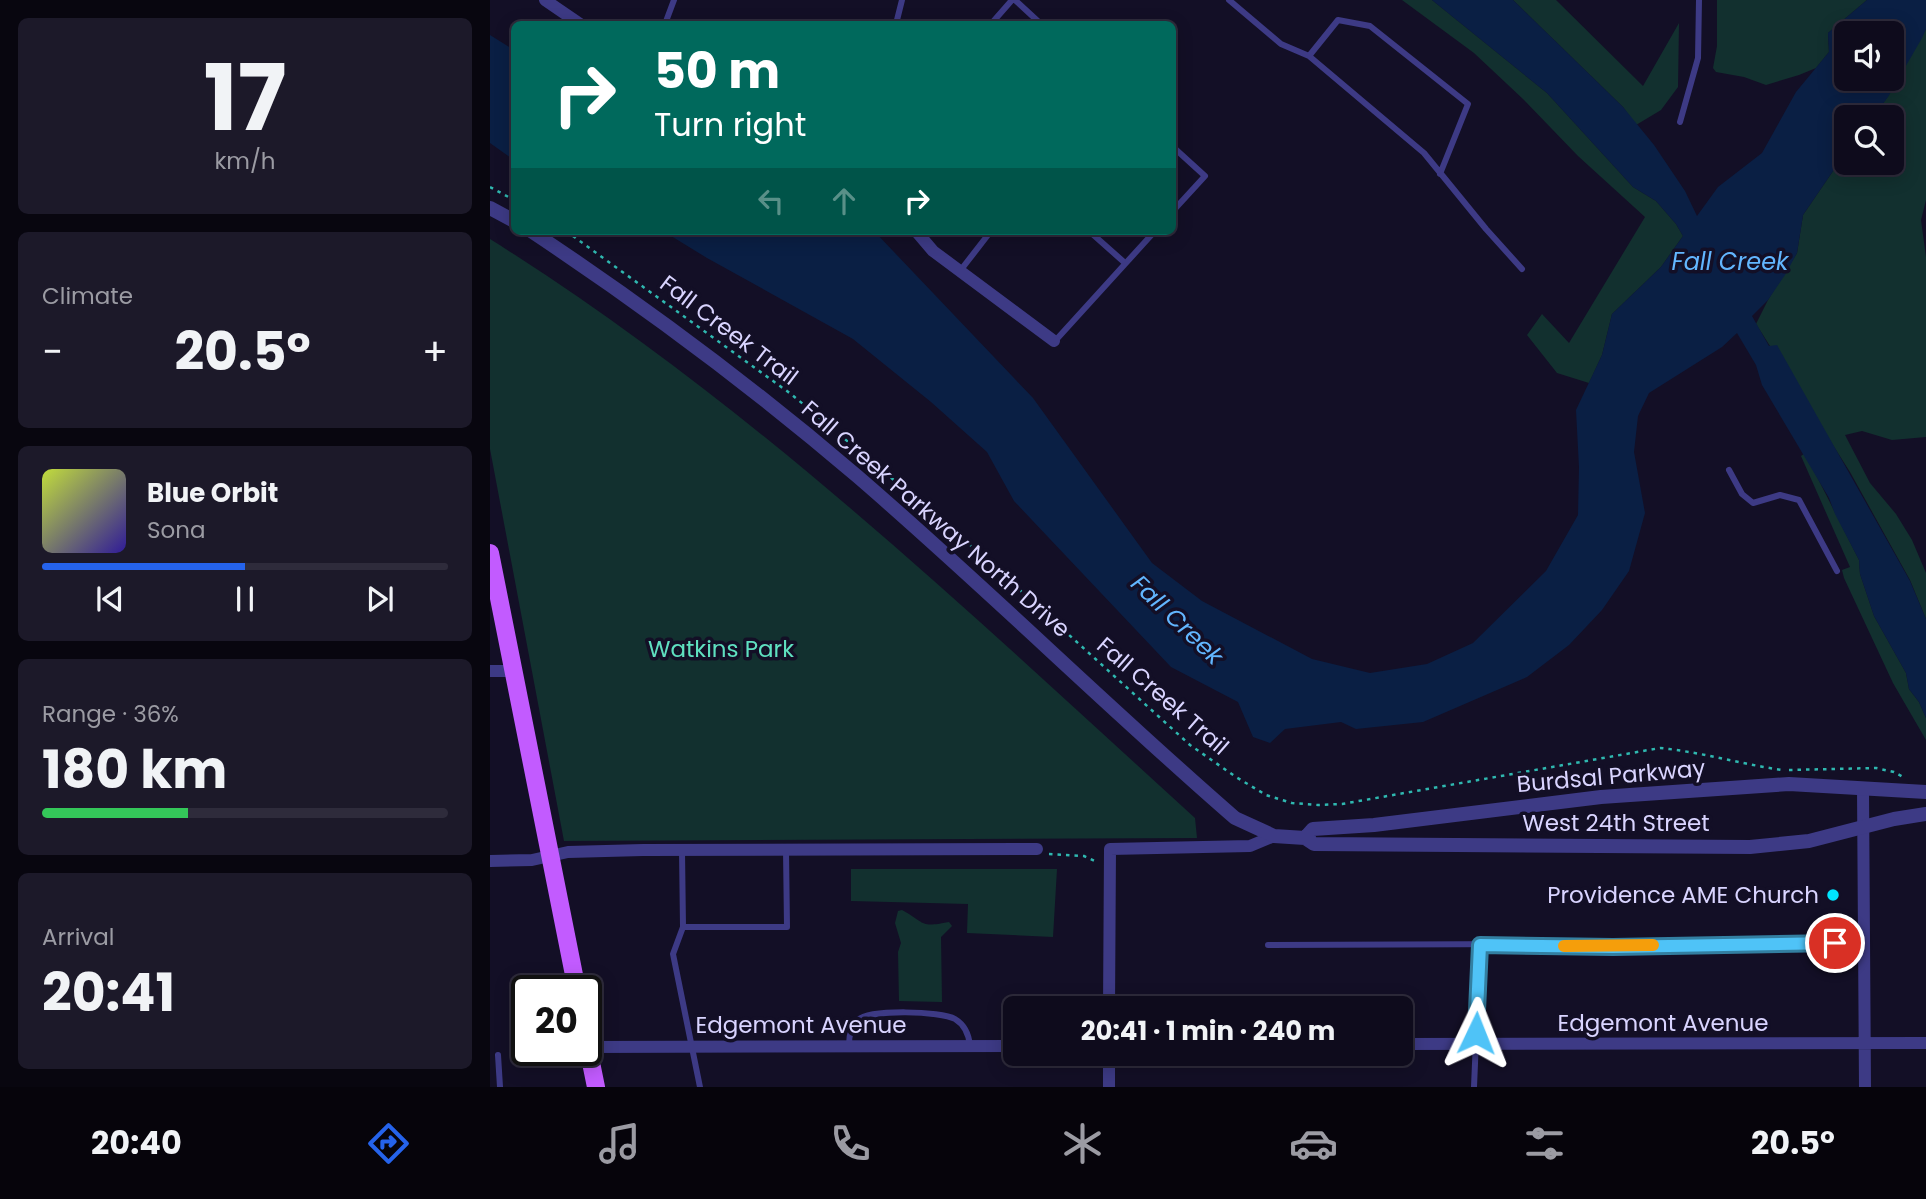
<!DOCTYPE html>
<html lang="en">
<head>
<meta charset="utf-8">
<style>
  body { margin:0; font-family:Poppins,sans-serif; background:#1c1929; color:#f1f3f6; height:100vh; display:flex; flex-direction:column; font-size:26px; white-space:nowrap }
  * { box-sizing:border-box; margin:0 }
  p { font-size:23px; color:#9b9ba3 }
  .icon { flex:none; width:38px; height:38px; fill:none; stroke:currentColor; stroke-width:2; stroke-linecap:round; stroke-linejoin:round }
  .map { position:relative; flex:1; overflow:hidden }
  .side { display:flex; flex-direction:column; gap:18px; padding:18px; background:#08060f; width:490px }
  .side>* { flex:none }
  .banner { position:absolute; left:21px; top:21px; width:665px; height:214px; border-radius:10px; box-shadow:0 4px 18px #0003,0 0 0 2px #2e2b3b; background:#00695c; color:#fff; overflow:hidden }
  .fabs { position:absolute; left:1344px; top:21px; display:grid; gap:14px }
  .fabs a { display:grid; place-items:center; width:70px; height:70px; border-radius:10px; background:#0e0b1c; box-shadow:0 4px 18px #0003,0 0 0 2px #2e2b3b; font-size:35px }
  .speed { position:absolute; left:21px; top:975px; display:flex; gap:14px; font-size:35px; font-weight:700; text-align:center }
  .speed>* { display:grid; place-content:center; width:91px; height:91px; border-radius:50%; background:#0e0b1c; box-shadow:0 4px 18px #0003,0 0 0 2px #2e2b3b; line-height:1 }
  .speed .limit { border:4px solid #111; border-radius:10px; background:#fff; color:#111 }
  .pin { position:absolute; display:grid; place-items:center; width:60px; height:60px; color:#fff; margin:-30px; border:4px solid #fff; border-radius:50%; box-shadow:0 2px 7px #0007 }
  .me { position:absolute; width:77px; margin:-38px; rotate:2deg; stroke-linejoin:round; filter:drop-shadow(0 0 5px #0008) }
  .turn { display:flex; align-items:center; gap:24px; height:147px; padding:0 28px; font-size:32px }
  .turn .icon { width:91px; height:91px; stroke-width:2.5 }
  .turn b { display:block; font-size:49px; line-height:60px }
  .lanes { display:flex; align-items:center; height:66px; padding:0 28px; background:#0003; justify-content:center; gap:35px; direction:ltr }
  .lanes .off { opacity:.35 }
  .big { font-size:52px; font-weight:700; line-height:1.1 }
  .side .widget { flex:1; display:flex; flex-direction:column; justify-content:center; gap:10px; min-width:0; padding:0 24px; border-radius:10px; background:#1c1929 }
  .side .dial { align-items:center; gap:0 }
  .dial b { font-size:91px; line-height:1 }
  .song { display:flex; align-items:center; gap:21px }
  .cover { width:84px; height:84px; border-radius:10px; background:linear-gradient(135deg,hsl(70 70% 55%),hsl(250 70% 35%)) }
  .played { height:7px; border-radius:4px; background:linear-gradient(90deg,#2563eb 50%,#2e2b3b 50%) }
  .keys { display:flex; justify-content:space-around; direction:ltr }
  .heat { display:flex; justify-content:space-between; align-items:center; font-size:38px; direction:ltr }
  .charge { height:10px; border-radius:5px; background:linear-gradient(90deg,#34c759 36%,#2e2b3b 0) }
  .trip { position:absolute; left:513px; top:996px; width:410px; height:70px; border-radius:10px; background:#0e0b1c; box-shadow:0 4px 18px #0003,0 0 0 2px #2e2b3b; font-weight:700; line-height:70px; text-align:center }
  .menu { display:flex; height:112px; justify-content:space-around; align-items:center; background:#06040b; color:#9b9ba3 }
  .menu .icon { width:49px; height:49px }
  .menu .active { color:#2563eb }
  .menu b { font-size:32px; color:#f1f3f6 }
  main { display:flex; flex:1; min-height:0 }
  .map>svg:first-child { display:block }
  .green { fill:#12302f }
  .water { fill:#0a1f44; fill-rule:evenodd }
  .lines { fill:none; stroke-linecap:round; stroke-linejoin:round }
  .path { stroke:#2fb8b0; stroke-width:2.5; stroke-dasharray:3.5 5; stroke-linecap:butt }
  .service { stroke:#3d3a85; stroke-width:6 }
  .minor { stroke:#3d3a85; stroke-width:12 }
  .tertiary { stroke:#3d3a85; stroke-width:14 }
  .primary { stroke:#c25bff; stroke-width:18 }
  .route-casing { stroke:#337fa1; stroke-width:18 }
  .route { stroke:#4fc3f7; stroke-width:12 }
  .slow { stroke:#f59e0b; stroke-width:12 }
  .poi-dot { fill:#00e5ff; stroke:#130f26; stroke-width:2.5 }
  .labels { text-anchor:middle; stroke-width:7; stroke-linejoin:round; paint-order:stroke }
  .street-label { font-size:23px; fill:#d9d4ff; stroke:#130f26 }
  .park-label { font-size:23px; fill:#5fe0c0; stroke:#130f26 }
  .poi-label { font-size:23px; fill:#d9d4ff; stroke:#130f26; text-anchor:end }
  .water-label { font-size:24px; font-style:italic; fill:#62b6ff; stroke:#130f26 }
</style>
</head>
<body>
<main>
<section class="side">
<div class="widget dial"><b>17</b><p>km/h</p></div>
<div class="widget"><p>Climate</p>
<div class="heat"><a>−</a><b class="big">20.5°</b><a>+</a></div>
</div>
<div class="widget">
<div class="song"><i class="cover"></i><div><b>Blue Orbit</b><p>Sona</p></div></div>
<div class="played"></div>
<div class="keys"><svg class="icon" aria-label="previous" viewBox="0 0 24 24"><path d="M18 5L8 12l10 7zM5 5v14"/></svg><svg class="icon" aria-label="pause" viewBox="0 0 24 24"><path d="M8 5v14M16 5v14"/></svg><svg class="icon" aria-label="next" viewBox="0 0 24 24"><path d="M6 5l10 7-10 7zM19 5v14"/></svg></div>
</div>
<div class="widget"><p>Range · 36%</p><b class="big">180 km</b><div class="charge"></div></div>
<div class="widget"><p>Arrival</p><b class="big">20:41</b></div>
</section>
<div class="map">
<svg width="1436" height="1087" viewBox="0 0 1436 1087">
  <rect width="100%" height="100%" fill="#130f26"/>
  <path class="green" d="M912 0H942L1057 93 1143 187 1166 201 1186 224 1193 236 1171 267 1122 314 1112 355 1099 383 1067 373 1037 335 1052 314 1079 343 1155 217 1088 156 1033 99 984 53Z
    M1023 0H1066L1153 86 1189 23 1188 87 1171 110 1146 125 1133 107Z
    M1227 0H1377L1338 33 1339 52 1326 68 1309 75 1276 85 1254 77 1226 72 1223 68 1227 46Z
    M1436 29V200L1431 220 1436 257V437L1402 440 1372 431 1355 435 1380 483 1406 514 1422 540 1436 573V619L1420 580 1360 472 1266 324 1278 300 1307 253 1313 215 1356 152V163H1402V117H1383L1398 96Z
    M0 239C259 401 480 613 705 818L707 838 74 841 0 449Z
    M1315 453 1369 560 1370 574 1384 616 1416 673 1419 689 1429 702 1436 718V740L1403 683 1354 578 1352 570 1360 567 1311 456Z
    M361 869H567L563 937 477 933 478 904 361 901Z
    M412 910C436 923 429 928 459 922L462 926 451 937 452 1002 409 1001 408 952 411 943 405 923 408 911Z"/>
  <path class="water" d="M942 0H1023L1133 107 1164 145 1195 191 1207 216 1228 187 1272 153 1306 92 1339 52 1338 33 1377 0H1436V29L1432 38 1398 97 1383 117H1356V152L1313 215 1307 253 1295 275 1278 300 1262 316 1279 346 1287 345 1420 581 1436 619V718L1429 702 1419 689 1416 673 1384 616 1370 574 1369 560 1345 514 1339 498 1272 385 1266 365 1247 333 1232 347 1159 393 1148 416 1144 452 1155 513 1139 571 1112 610 1079 645 1037 677 933 722 866 729 851 722 795 729 780 743 763 737 748 702 681 667 524 501 497 452 441 402 363 339 217 258 173 231H384L543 398 662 563 712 601 822 659 880 673 937 664 983 643 1056 571 1088 515 1089 467 1086 410 1112 355 1122 314 1171 267 1193 236 1186 224 1166 201 1143 187 1057 93ZM1402 33V79H1356V33Z
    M0 35 24 50V160L0 143Z"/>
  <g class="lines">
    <path class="path" d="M0 187 24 200
      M76 231 301 394 467 533 700 745 746 777 776 795 802 803 828 805 852 804 1170 748C1211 752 1251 764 1292 770
      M1299 770 1386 768 1404 772 1413 777
      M559 854 594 856 607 862"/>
    <path class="service" d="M525 0 551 24
      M739 0 791 44 819 56 934 153 996 229 1032 269
      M175 24 184 0
      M406 24 412 0
      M501 24 522 0
      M819 56 848 20 880 26 978 104 950 174
      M1190 122 1208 58 1209 0
      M682 146 715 176 682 212
      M599 231 635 263
      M470 271 501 231
      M565 341 665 231
      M1239 470 1252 494 1263 503 1290 495 1309 500 1347 571
      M192 851 193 927 183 954 210 1087
      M193 927H297L296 850
      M778 945 1042 944 1123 947 1374 942
      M359 1045C359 1036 361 1026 368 1020 380 1009 451 1011 465 1019 475 1025 479 1035 480 1046
      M8 1055 10 1087
      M984 1087 990 945"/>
    <path class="minor" d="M55 0 90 24
      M426 231 443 251 564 341
      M0 671H23
      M1373 789 1375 1087
      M0 861 42 860 78 852 153 850 547 849
      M619 1008 620 849 760 846 784 836
      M910 1044 1436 1043
      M98 1047 525 1046
      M619 1087V1054"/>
    <path class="tertiary" d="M0 208 24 221
      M41 231C154 306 264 388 367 476 496 587 617 707 745 818L784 836 815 838
      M815 838 824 844 1260 847 1319 841 1404 819 1436 814
      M815 838 823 829 884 825 1111 797 1299 784 1436 792"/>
    <path class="primary" d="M0 553 87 990
      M96 1038 106 1087"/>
  </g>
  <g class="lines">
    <defs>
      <path id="route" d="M986 1033 990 945 1123 947 1345 943"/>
    </defs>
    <use href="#route" class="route-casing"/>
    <use href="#route" class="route"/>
    <path class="slow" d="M1074 946 1163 945"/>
  </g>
  <circle class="poi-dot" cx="1343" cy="895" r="7"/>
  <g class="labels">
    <g class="street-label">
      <text transform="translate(239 330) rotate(37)" y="8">Fall Creek Trail</text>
      <text transform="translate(446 519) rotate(41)" y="8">Fall Creek Parkway North Drive</text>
      <text transform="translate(673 696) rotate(41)" y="8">Fall Creek Trail</text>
      <text transform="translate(1121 776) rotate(-5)" y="8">Burdsal Parkway</text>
      <text x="1126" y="831">West 24th Street</text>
      <text x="1173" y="1031">Edgemont Avenue</text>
      <text x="311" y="1033">Edgemont Avenue</text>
    </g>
    <g class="park-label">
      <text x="231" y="657">Watkins Park</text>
    </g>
    <g class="poi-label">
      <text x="1329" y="903">Providence AME Church</text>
    </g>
    <g class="water-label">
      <text x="1240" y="270">Fall Creek</text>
      <text transform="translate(687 620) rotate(44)" y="8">Fall Creek</text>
    </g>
  </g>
</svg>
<div class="fabs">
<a><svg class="icon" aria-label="sound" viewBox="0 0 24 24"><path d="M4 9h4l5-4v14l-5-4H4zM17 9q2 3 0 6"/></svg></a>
<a><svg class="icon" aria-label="search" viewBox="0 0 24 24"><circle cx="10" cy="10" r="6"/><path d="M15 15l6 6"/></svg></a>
</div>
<div class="speed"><div class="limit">20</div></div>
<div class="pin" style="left:1345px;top:943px;background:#d93025"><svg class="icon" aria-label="arrive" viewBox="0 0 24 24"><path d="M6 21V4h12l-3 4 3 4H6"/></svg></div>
<svg class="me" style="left:986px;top:1033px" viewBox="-20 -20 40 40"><path d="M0-17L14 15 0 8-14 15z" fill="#4fc3f7" stroke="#fff" stroke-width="4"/></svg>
<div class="trip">20:41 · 1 min · 240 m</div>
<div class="banner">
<div class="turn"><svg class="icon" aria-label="right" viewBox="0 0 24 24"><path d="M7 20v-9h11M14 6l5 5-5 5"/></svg><div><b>50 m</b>Turn right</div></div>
<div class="lanes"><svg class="icon off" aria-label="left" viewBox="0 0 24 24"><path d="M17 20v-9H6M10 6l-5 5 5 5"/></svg><svg class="icon off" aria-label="ahead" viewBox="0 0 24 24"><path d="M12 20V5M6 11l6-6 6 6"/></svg><svg class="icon" aria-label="right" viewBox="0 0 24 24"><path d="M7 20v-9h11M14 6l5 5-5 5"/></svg></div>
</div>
</div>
</main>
<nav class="menu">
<b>20:40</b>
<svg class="icon active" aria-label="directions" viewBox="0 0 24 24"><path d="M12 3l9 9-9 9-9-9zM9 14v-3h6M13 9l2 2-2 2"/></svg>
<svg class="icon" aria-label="music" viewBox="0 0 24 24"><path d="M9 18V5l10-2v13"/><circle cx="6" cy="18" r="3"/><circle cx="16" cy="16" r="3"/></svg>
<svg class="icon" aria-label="phone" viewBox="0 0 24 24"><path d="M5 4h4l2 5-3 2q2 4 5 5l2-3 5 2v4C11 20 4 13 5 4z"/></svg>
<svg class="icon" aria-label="climate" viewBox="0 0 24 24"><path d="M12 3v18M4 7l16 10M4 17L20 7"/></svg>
<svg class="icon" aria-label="car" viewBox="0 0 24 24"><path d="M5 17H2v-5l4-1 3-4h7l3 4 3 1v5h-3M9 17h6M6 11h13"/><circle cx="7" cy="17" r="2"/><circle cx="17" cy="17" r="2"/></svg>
<svg class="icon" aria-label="filters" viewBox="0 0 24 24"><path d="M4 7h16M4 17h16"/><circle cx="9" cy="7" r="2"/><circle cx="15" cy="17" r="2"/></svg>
<b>20.5°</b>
</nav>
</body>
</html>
